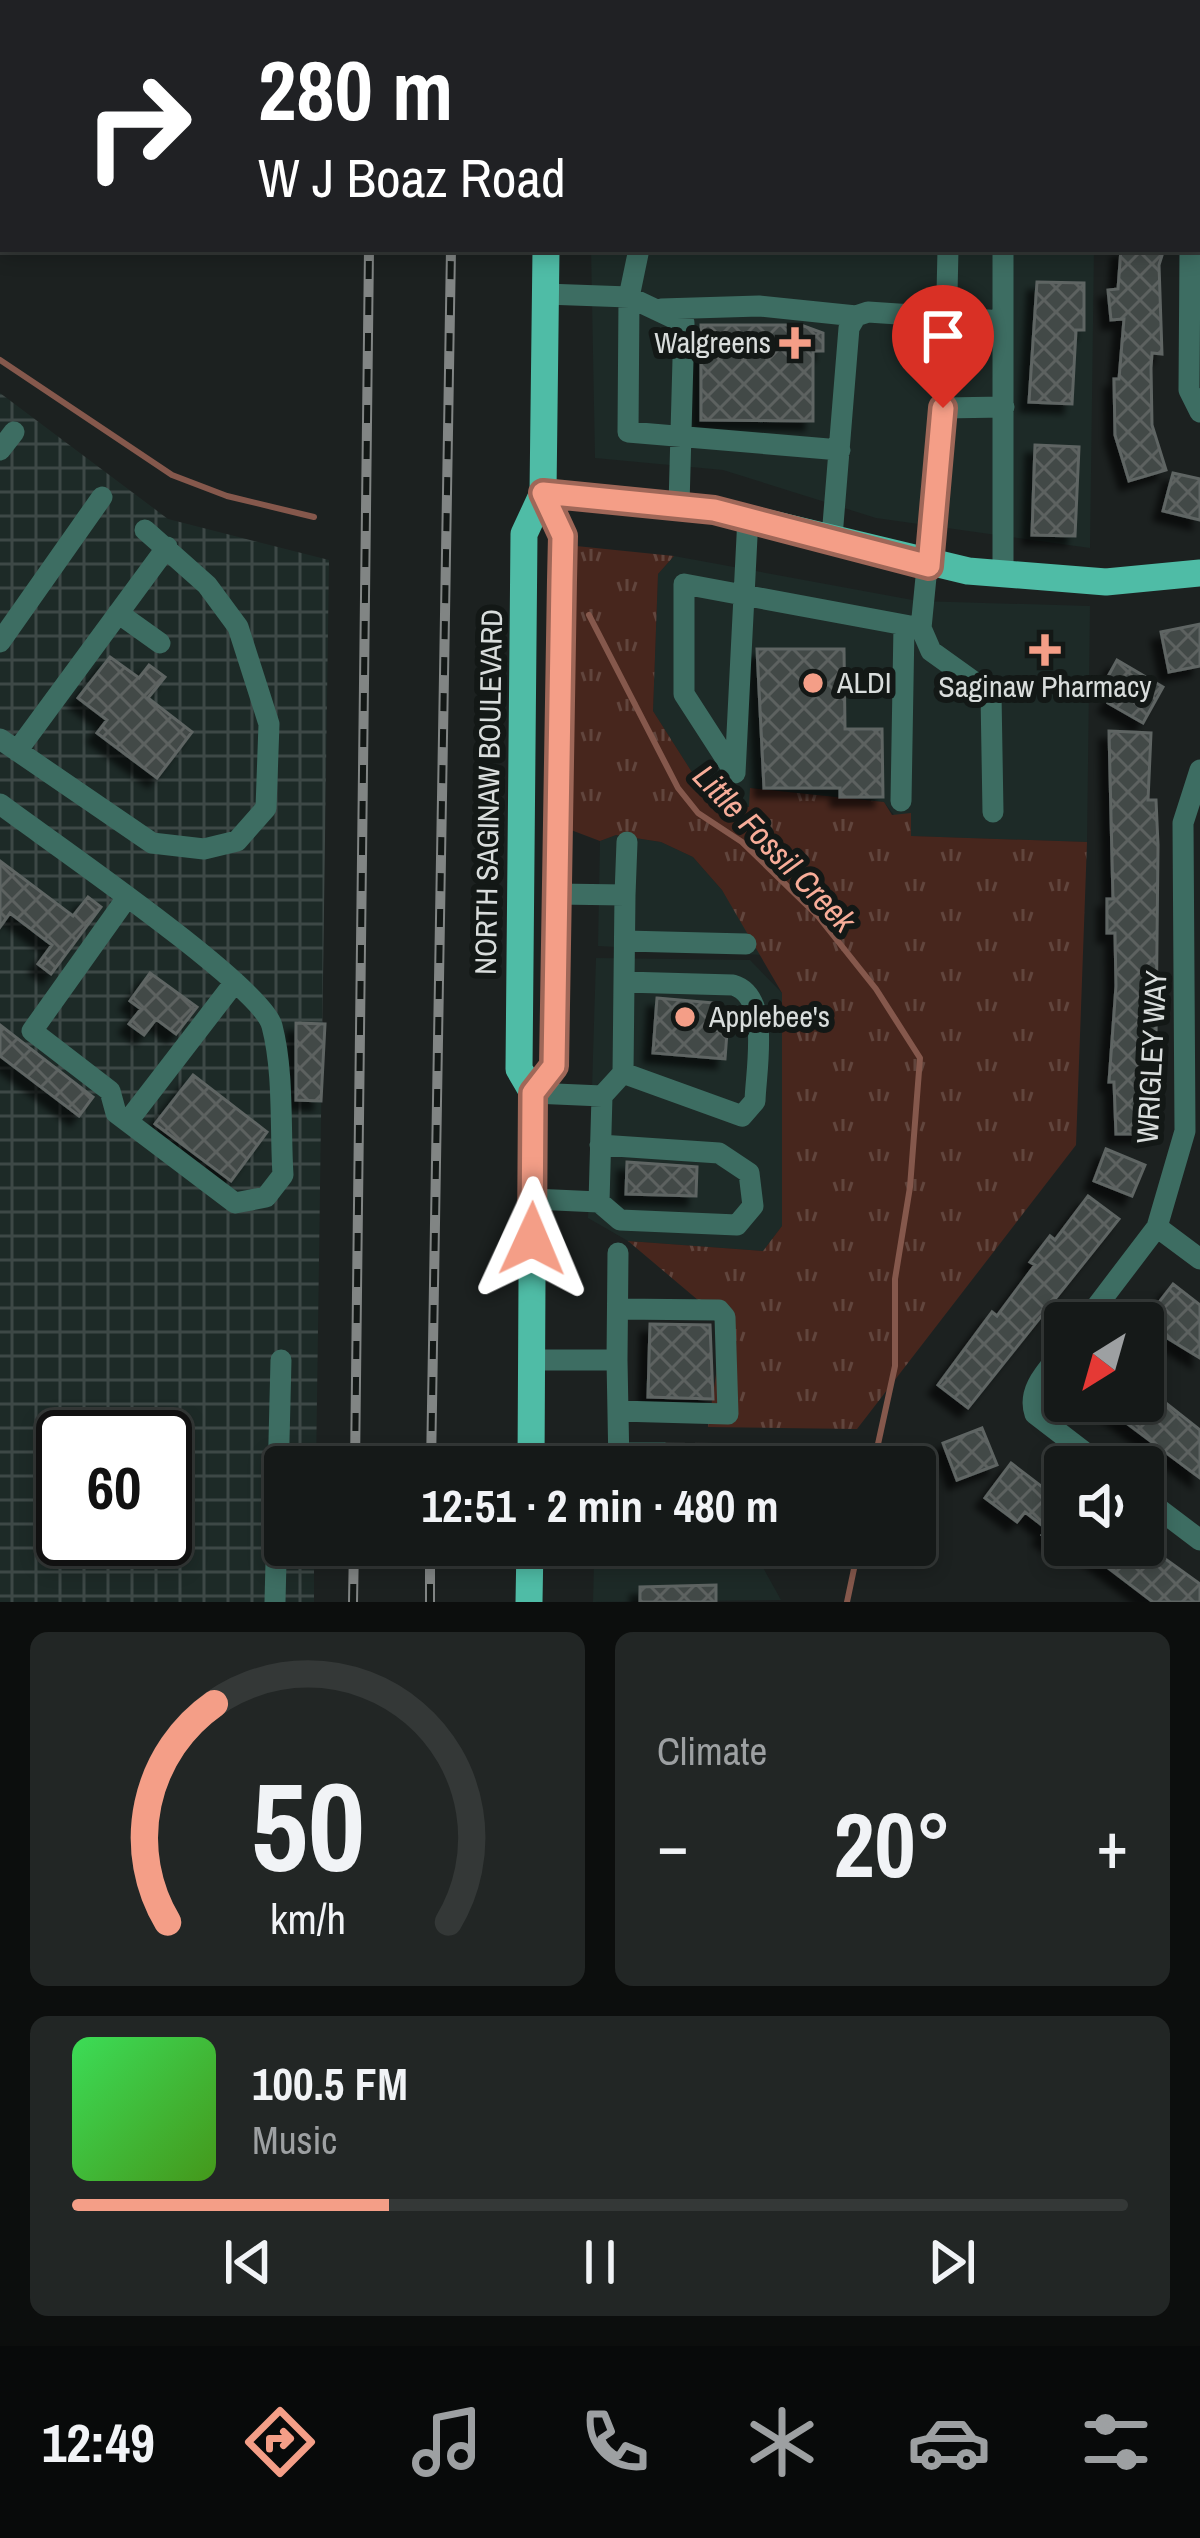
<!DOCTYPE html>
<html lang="en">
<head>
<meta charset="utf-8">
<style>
  body { margin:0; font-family:"Archivo Narrow",sans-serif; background:#222625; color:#f1f3f6; height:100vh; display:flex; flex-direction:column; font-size:45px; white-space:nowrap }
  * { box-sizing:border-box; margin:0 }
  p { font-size:39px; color:#9da0a2 }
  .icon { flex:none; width:66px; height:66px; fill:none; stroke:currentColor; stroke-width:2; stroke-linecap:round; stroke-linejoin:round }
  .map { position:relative; height:1602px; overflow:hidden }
  .sheet { display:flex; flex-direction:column; gap:30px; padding:30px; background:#0c0e0d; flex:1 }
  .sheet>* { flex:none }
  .hud { position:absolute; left:0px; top:0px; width:1200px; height:252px; box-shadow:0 6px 18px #0003,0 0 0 3px #343837; background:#202124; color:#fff; overflow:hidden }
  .needle { width:78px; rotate:217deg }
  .fabs { position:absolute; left:1044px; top:1302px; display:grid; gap:24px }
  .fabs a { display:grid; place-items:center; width:120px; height:120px; border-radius:12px; background:#151918; box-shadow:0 6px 18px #0003,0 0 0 3px #343837; font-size:60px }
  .speed { position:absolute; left:36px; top:1410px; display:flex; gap:24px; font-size:60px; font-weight:700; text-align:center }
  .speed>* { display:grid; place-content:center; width:156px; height:156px; border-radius:50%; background:#151918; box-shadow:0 6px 18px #0003,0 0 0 3px #343837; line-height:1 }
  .speed .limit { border:6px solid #111; border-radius:18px; background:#fff; color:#111 }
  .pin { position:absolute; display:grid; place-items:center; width:102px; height:102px; color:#fff; margin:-123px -51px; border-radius:50% 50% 50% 0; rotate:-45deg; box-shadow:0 0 12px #0007 }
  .pin .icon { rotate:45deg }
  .me { position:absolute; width:132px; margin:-66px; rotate:1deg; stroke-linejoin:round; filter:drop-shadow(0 0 9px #0008) }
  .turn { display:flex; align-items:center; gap:42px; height:252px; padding:0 60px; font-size:54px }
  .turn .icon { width:156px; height:156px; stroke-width:2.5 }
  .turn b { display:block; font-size:84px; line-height:102px }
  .big { font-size:90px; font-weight:700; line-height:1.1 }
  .sheet .card { flex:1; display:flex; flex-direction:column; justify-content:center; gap:18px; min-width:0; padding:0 42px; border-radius:18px; background:#222625 }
  .sheet .dial { align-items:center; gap:0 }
  .dial svg { height:312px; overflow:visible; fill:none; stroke:#343837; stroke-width:7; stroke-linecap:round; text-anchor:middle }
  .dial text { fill:#f1f3f6; stroke:none }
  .song { display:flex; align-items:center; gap:36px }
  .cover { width:144px; height:144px; border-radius:18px; background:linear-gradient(135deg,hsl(130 70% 55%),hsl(100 70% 35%)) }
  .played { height:12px; border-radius:6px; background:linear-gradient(90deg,#f49e87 30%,#343837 30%) }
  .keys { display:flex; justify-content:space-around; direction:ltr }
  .heat { display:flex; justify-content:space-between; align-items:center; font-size:66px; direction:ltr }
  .sheet .tiles { flex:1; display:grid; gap:30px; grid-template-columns:1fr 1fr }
  .card:last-child { grid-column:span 2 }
  .trip { position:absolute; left:264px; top:1446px; width:672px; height:120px; border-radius:12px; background:#151918; box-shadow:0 6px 18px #0003,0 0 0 3px #343837; font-weight:700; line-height:120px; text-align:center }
  .tab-bar { display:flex; height:192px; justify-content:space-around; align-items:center; background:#080a0a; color:#9da0a2 }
  .tab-bar .icon { width:84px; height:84px }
  .tab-bar .on { color:#f49e87 }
  .tab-bar b { font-size:54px; color:#f1f3f6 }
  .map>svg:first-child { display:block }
  .built { fill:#1d2a27 }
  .industrial { fill:url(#industrial-grid); fill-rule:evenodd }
  .grass { fill:url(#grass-tufts) }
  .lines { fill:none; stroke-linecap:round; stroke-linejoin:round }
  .stream { stroke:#85584c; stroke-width:6 }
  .building { fill:url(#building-cross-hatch); stroke:#5f6564; stroke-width:3; filter:url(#shadow) }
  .minor-tunnel { stroke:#383d3c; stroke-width:21; stroke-dasharray:21 10; stroke-linecap:butt }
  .minor { stroke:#3d6d62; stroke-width:21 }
  .major { stroke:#4fbca6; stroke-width:27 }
  .rail-casing { stroke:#818584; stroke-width:10 }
  .rail { stroke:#131816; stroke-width:6; stroke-dasharray:18; stroke-linecap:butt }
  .route-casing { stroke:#9f6758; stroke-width:30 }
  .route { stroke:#f49e87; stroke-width:21 }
  .poi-dot { fill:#f49e87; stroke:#131816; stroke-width:4.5 }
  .labels { text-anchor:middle; stroke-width:12; stroke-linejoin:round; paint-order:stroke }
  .poi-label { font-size:30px; fill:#d9dddc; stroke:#131816; text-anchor:start }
  .street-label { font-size:30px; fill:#d9dddc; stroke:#131816 }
  .water-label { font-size:33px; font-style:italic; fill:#f8ad99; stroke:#131816 }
</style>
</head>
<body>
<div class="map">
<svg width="1200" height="1602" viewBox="0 0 1200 1602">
  <defs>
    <pattern id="industrial-grid" width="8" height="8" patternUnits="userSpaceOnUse" patternTransform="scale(3)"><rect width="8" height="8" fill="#1d2a27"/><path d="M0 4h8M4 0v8" fill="none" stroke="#3d4846"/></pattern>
    <pattern id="grass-tufts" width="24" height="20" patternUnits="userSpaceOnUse" patternTransform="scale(3)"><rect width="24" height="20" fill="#47261d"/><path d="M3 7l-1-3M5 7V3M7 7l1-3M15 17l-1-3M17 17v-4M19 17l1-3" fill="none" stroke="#61453d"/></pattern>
    <pattern id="building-cross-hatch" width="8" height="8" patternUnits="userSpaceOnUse" patternTransform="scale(3)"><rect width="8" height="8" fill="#424847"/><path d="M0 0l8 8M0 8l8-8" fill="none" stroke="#5d6261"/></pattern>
    <filter id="shadow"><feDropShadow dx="-9" dy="9" stdDeviation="3" flood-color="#0009"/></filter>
  </defs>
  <rect width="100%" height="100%" fill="#1c2120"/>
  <path class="built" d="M589 0H1096L589 3Z
    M591 249H1094L1090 548 876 518 723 470 595 458Z
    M674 556 918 601 1090 606 1087 842 910 836 884 802 751 788 750 807 709 799 653 711 658 574Z
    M616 835 661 842 693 857 722 890 762 955 598 946 600 841Z
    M596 958 750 960 782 993V1226L763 1251 628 1241 588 1218Z
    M594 1562 761 1564 781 1600 593 1602Z"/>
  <path class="industrial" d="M0 393 168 519 329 560 316 1467H285V1545H314V1602H0ZM63 1437H165V1539H63Z"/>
  <path class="grass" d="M576 546 674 556 658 574 653 711 709 799 749 807 750 788 884 802 892 815 911 813V836L1087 842 1076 1145 857 1429 708 1427 724 1322 628 1241 763 1251 782 1226V993L722 890 693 857 661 842 616 835 600 841 571 830Z"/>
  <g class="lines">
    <path class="stream" d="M0 360 172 475 227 496 314 517
      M589 615 678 788 698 813 742 842 817 915 876 989 920 1058 910 1187 895 1279V1366L873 1467
      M847 1602 859 1545"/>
  </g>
  <path class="building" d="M1121 249H1164L1159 265 1162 354 1152 353 1151 368 1152 425 1166 470 1129 481 1115 435 1114 379H1119L1124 319 1111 320 1108 290 1118 289Z
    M1037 282 1084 283V330H1076L1072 404 1029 402Z
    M701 325H801L823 333V351H813V421L701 420Z
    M1035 445 1079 447 1075 536 1032 535Z
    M1173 473 1200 479V520L1163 511Z
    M1200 624V666L1169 672 1161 632Z
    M757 649H844L845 729H882L883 797H840V788H764Z
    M110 657 139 678 149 665 165 677 148 698 192 732 157 778 97 733 107 720 78 698Z
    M1117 660 1163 687 1143 723 1108 703 1116 689 1105 682Z
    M1109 731 1151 733 1148 800H1156L1158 845 1155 1134H1116L1114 1082H1109L1116 986 1115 933H1107V899H1113Z
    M0 861 73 916 88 897 101 907 51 974 38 964 52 945 10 913 0 927Z
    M150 973 197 1007 176 1034 156 1019 144 1035 129 1024 141 1009 130 1001Z
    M657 998 715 1003 713 1030 727 1032 725 1059 653 1053Z
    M296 1023 325 1024 321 1101 296 1100Z
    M0 1025 93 1097 79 1116 0 1056Z
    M193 1075 267 1132 231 1181 155 1124Z
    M1106 1149 1145 1165 1132 1196 1094 1181Z
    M627 1162 697 1167 696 1196 626 1194Z
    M1088 1196 1119 1219 968 1408 938 1385 992 1312 997 1316 1035 1265 1030 1262 1050 1236 1055 1240Z
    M1173 1284 1200 1305V1358L1143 1323Z
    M650 1324 710 1325 713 1399 648 1397Z
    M1143 1385 1200 1430V1478L1097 1401H1143Z
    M982 1428 997 1465 957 1480 943 1443Z
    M1011 1463 1054 1496 1065 1482V1538L1058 1547 1042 1535 1047 1529 1025 1512 1017 1522 985 1498Z
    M1078 1545H1146L1200 1584V1602H1153Z
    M716 1585V1602H640V1587Z"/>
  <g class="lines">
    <path class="minor-tunnel" d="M664 1453 794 1454"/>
    <path class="minor" d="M1018 3 1019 0
      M1197 33H1200
      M639 249 629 297 628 432 840 450
      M1003 249V575
      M1190 249 1189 390 1200 412
      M545 294 629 297 684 323 679 505
      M661 309 759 306 856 316
      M943 408 1004 407
      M0 450 14 432
      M832 537 849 328 856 316 868 312 1003 321
      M118 613 160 643
      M921 628 931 651 991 694 993 812
      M0 642 102 497
      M0 739 152 843 204 849 237 841 266 808 269 724 238 627 207 585 145 530
      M17 751 167 547
      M735 773 684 694V584L921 628 945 384 948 249
      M735 773 748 517
      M901 801 904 625
      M0 804C45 838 262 986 272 1026 284 1072 280 1128 283 1175L266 1197 235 1203 116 1113 110 1091 32 1031 126 899
      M557 894 625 895 624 982 733 985C771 996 756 1068 755 1101L742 1116 623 1073 602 1096
      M625 895 627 842
      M625 941 746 944
      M623 1073 624 982
      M533 1093 602 1096 599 1202
      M128 1121 235 982
      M533 1199 599 1202 620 1220 737 1225 753 1206 749 1173 719 1153 600 1145
      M1157 1227 1200 1259
      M618 1309 719 1310 725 1317 728 1414 618 1411
      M1084 1323 1157 1227 1185 1131 1183 823 1200 770
      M1065 1348C1050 1368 1026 1388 1035 1414L1104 1467
      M531 1360H617L619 1467
      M617 1360 618 1253
      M619 1453H664
      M794 1454H826L836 1467
      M1143 1497 1200 1540
      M275 1602 281 1360"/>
    <path class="major" d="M550 3V0
      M543 493 714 510 968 571 1106 582 1200 573
      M533 1093 554 1066 563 536 543 493
      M531 1467 533 1093 519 1069 524 534 543 493 546 249
      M529 1602 530 1545"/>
    <defs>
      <path id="rail" d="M385 3V0
        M456 3V0
        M355 1467 369 249
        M431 1467 451 249
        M353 1602 354 1545
        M430 1602V1545"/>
    </defs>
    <use href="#rail" class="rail-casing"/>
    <use href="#rail" class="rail"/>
  </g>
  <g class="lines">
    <defs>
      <path id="route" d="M532 1239 533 1093 554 1066 562 580 563 536 543 493 714 510 929 566 943 408"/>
    </defs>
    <use href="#route" class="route-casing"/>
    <use href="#route" class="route"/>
  </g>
  <g class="poi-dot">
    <path d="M789 325h12v12h12v12h-12v12h-12v-12h-12v-12h12z"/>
    <path d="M1039 632h12v12h12v12h-12v12h-12v-12h-12v-12h12z"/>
    <circle cx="813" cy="683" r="12"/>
    <circle cx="685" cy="1017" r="12"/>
  </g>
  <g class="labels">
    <g class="poi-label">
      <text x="771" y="353" text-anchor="end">Walgreens</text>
      <text x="837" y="693">ALDI</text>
      <text x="1045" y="697" text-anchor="middle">Saginaw Pharmacy</text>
      <text x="709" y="1027">Applebee's</text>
    </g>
    <g class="street-label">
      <text transform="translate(489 792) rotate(-89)" y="10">NORTH SAGINAW BOULEVARD</text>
      <text transform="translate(1152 1057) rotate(-87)" y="10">WRIGLEY WAY</text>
    </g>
    <g class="water-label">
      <text transform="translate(775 848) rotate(46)" y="12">Little Fossil Creek</text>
    </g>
  </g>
</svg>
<div class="fabs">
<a><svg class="needle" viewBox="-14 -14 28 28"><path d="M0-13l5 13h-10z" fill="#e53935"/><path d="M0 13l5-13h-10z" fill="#9da0a2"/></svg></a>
<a><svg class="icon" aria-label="sound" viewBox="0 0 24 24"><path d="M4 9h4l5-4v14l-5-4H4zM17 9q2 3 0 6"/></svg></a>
</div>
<div class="speed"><div class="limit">60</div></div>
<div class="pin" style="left:943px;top:408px;background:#d93025"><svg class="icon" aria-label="arrive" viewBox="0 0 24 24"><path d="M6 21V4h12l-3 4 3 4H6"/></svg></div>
<svg class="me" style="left:532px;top:1239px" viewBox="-20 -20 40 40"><path d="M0-17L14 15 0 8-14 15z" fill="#f49e87" stroke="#fff" stroke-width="4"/></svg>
<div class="trip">12:51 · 2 min · 480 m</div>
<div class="hud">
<div class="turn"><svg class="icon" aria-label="right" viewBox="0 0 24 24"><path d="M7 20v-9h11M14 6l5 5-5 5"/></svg><div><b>280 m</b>W J Boaz Road</div></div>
</div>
</div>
<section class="sheet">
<div class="tiles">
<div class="card dial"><svg viewBox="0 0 100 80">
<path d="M14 69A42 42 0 1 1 86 69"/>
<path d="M14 69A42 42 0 0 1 26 13" stroke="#f49e87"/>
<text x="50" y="56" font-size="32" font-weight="700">50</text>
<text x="50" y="72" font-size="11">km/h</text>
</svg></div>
<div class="card"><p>Climate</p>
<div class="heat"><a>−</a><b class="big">20°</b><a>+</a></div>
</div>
<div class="card">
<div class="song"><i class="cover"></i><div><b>100.5 FM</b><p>Music</p></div></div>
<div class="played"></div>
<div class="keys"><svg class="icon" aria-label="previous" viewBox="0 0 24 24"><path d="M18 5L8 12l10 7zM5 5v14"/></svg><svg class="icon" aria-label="pause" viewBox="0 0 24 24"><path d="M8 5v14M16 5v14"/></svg><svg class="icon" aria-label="next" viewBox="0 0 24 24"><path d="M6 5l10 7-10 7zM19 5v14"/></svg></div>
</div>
</div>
</section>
<nav class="tab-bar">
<b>12:49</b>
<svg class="icon on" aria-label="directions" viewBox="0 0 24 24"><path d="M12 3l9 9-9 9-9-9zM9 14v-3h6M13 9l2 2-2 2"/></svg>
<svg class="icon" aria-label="music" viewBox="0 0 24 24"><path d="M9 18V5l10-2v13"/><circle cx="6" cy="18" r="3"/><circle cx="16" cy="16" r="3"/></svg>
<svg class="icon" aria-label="phone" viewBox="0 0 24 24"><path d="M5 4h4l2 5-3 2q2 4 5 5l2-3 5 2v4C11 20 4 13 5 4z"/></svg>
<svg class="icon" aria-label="climate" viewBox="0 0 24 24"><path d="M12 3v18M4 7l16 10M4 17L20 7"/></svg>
<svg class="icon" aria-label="car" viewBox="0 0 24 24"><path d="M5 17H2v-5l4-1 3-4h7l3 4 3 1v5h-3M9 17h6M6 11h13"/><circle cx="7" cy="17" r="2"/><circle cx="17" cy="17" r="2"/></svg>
<svg class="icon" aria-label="filters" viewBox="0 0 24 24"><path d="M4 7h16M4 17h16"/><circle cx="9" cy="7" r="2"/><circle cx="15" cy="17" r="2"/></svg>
</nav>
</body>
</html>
